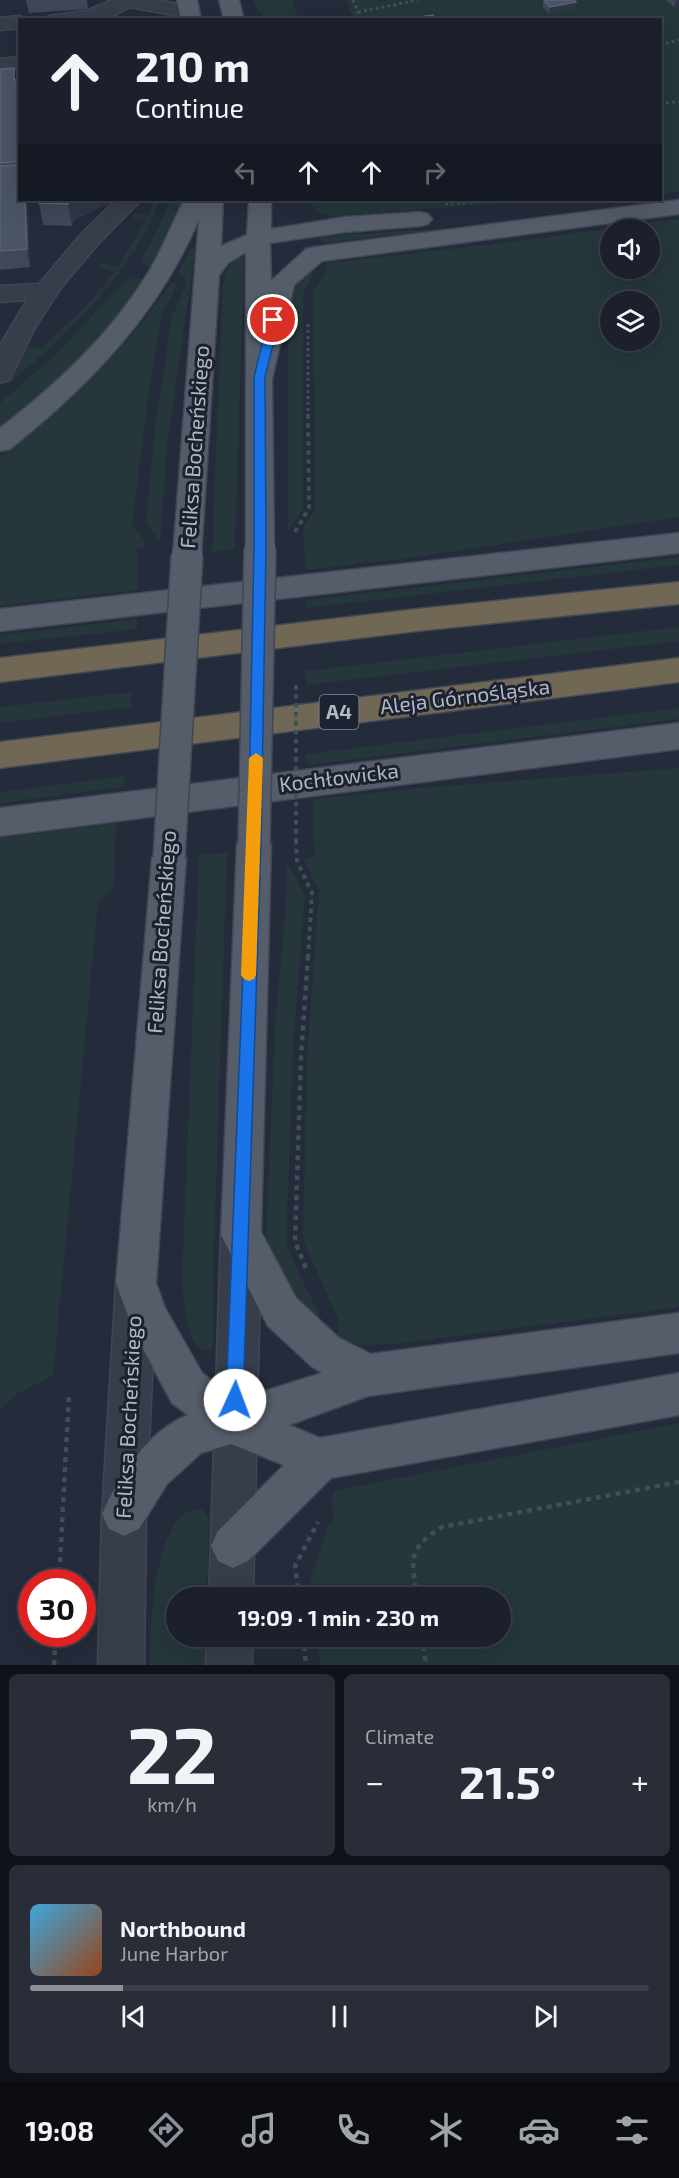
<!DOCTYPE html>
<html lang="en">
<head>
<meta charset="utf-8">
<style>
  body { margin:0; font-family:"Exo 2",sans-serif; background:#282d38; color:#f1f3f6; height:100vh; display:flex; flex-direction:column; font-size:22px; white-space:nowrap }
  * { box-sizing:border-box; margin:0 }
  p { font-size:20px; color:#a0a3a9 }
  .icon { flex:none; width:33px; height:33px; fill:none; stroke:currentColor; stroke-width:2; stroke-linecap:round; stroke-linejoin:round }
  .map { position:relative; height:1665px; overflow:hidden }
  .details { display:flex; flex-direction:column; gap:9px; padding:9px; background:#0f1218; flex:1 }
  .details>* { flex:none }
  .top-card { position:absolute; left:18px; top:18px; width:644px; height:183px; border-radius:0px; box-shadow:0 6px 24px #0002,0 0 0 2px #393e48; background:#1b202c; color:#f1f3f6; overflow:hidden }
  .tools { position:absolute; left:600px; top:219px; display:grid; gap:12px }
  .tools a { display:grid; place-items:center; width:60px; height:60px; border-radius:50%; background:#1b202c; box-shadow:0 6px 24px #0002,0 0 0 2px #393e48; font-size:30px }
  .speed { position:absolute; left:18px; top:1569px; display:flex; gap:12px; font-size:30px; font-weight:700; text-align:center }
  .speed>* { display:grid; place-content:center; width:78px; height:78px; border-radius:50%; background:#1b202c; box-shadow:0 6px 24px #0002,0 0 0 2px #393e48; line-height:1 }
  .speed .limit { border:9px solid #d22; background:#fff; color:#111 }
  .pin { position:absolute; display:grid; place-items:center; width:51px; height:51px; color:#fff; margin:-26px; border:3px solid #fff; border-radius:50%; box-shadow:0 2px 6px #0007 }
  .me { position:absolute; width:66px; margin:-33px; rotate:2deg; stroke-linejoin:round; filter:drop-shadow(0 0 4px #0008) }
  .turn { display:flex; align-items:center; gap:21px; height:126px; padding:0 18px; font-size:27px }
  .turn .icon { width:78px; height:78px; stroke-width:2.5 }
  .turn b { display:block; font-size:42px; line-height:51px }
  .lanes { display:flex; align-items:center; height:57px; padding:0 18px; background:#0003; justify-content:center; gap:30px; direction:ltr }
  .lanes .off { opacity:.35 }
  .big { font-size:45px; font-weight:700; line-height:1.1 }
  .details .widget { flex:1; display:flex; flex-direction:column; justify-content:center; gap:9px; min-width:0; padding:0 21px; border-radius:9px; background:#282d38 }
  .details .dial { align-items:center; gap:0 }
  .dial b { font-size:78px; line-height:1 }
  .song { display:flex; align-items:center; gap:18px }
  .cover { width:72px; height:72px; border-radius:9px; background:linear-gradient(135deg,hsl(200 70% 55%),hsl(20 70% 35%)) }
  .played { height:6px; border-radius:3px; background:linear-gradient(90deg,#8c9099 15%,#393e48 15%) }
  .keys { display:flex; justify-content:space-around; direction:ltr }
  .heat { display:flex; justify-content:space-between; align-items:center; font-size:33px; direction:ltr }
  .details .tiles { flex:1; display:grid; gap:9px; grid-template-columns:1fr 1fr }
  .widget:last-child { grid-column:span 2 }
  .trip { position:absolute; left:166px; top:1587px; width:345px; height:60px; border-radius:30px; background:#1b202c; box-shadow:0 6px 24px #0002,0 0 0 2px #393e48; font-weight:700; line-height:60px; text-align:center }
  .menu { display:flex; height:96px; justify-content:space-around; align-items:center; background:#0b0d12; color:#a0a3a9 }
  .menu .icon { width:42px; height:42px }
  .menu .active { color:#8c9099 }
  .menu b { font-size:27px; color:#f1f3f6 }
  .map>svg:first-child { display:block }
  .green { fill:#25373b; fill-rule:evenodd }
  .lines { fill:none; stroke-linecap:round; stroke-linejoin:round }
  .minor-casing { stroke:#404653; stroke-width:3 }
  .major-casing { stroke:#404653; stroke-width:3 }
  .highway-casing { stroke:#424855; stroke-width:3 }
  .path-far2 { stroke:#3e5053; stroke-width:3; stroke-dasharray:3 3; stroke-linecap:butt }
  .path-far1 { stroke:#3e5053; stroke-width:4; stroke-dasharray:4.5 4.5; stroke-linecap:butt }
  .path { stroke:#3e5053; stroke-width:4.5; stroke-dasharray:5 5; stroke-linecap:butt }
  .minor { fill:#373d4a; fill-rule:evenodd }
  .major { fill:#555c6a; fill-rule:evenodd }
  .highway { fill:#706855; fill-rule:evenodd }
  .major-bridge-casing { stroke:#404653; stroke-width:34; stroke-linecap:butt }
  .path-bridge { stroke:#3e5053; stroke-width:4; stroke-dasharray:4.5 4.5; stroke-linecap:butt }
  .major-bridge { stroke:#555c6a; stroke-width:31 }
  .wall { fill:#3f4758 }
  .shaded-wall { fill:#2f3747 }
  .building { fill:#4b5464; stroke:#5b6373; stroke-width:1.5 }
  .route { fill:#1a73e8; stroke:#114b97; stroke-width:1.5 }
  .slow { fill:#f59e0b }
  .labels { text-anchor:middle; stroke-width:6; stroke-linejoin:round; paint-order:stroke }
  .shield { fill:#1c222f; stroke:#858b99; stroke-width:1.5 }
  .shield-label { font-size:20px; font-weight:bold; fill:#b2b8c6 }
  .street-label { font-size:21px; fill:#b2b8c6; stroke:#1c222f }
</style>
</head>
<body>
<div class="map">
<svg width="679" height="1665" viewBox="0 0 679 1665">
  <rect width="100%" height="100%" fill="#242b3a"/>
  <path class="green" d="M253 0H292L298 19H266L256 8Z
    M346 0H679V192L660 193V20H330L352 16Z
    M154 200H160C131 276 69 332 8 385L23 343 40 349 88 304 114 272 97 266 101 263 117 267 146 220 132 218 133 214 148 215Z
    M170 200H183L166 241 152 267 143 264 141 261 163 218Z
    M307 200H551L330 216 318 212Z
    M679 219V517L409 558 306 570 303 528 315 510 313 292 327 269V263L519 241ZM610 230H650V268H610ZM610 302H650V340H610Z
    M442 228 436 230 322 243 320 237Z
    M193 248 195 251 167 447 160 543 146 523 155 427 172 316 187 283 186 280 178 273 190 249Z
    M240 255 244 257 235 549 212 552 223 285 227 270Z
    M312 269 313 274 303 294V508L288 531V297L291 288Z
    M135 278 145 279C102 340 58 382 0 429V403L55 355 125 281Z
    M171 283 177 285 161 316 148 399 132 525 145 541 144 548H137V590L0 606V456C68 406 123 353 171 283Z
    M679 557V565L306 608V600Z
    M137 619V629L0 644V635Z
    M679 627V641L306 685 305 671Z
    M132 692 131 707 0 723V707Z
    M679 708V719L307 765 306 754Z
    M679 768V1307L396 1344 361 1345 337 1340 338 1319 303 1240 307 1058 319 891 303 858 314 857 313 799 421 788Z
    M125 776 124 787 0 803V792Z
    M116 823 114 887 98 903 53 1376 17 1394 0 1410V838Z
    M227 852 213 1279 214 1341 212 1349 205 1351C184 1342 184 1298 182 1278L199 855Z
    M287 862 305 895 293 1049 286 1244 318 1313 317 1324 298 1308 268 1247 266 1235 275 1026 285 914Z
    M679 1423V1665H320L317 1637 501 1636V1598L312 1597 310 1579 327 1529 333 1520 332 1499 334 1491Z
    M192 1510H203L209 1519 207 1597 177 1598V1636L205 1637V1665H150C150 1631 153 1522 192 1510Z"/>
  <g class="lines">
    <defs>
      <path id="minor" d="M112 0H158L196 8 199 12 196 16 189 18 130 7 106 20H46L49 16 86 11Z
        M20 16 29 20H20V28L0 30V18Z
        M20 57V69L0 71V59Z
        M116 200H141L100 242 63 285 36 326 9 380 0 383V345L27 300 0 302V286L39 284 83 232Z
        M241 1216 255 1221 261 1235 253 1598H209L221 1235 227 1221Z
        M136 1264 150 1270 156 1284 146 1514 144 1665H98L102 1514 116 1284 122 1270Z
        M207 1636H253L252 1665H206Z"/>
      <path id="major" d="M177 0H197L201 20H181Z
        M219 0H239L244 20H224Z
        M184 200H223L221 246 247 235 249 200H271V229L345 217 420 212 428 214 432 219 428 224 420 226 345 232 270 243 271 281 306 249 315 247 679 200V214L322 261 294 285 272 379 274 549 270 556 260 559 250 556 246 549V252L228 263 219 275 201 556 197 563 187 567 177 563 173 556 199 219C159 314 90 385 10 449L0 451V428C57 384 110 335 148 273 162 250 172 224 184 200Z
        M679 533V553L0 631V609Z
        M679 723V749L0 836V808Z
        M254 830 266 834 271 844 261 1232 296 1298 339 1338 371 1354 679 1313V1353L368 1396 289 1425 320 1438 679 1373V1415L331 1478 248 1561 233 1568 218 1561 211 1546 218 1531 284 1465 231 1444 201 1453 167 1484 139 1529 124 1536 109 1529 102 1514C119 1475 148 1431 188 1415L172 1403 134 1332 116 1283 152 858 157 848 169 844 181 848 186 858 156 1283 165 1308 202 1373 236 1400 322 1373 311 1366 268 1326 221 1235 237 844 242 834Z"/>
      <path id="highway" d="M679 582V604L417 631 0 682V658L417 609Z
        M679 658V682L0 768V742Z"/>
    </defs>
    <use href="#minor" class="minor-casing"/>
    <use href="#major" class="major-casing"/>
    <use href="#highway" class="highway-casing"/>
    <path class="path-far2" d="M353 0 361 20
      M358 12 418 0
      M660 45 679 40
      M660 103 679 102
      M445 204 498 200
      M308 324V416"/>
    <path class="path-far1" d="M295 532 309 508 308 414
      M296 840 297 861 312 893 308 958"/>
    <path class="path" d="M306 1268 295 1242 301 1057 308 956
      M59 1582 69 1394
      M299 1598 295 1566 318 1522
      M417 1598C412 1560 406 1549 442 1527L679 1482
      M303 1636 306 1665
      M422 1636 426 1665
      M54 1665 56 1634"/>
    <use href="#minor" class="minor"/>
    <use href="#major" class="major"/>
    <use href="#highway" class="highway"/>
    <defs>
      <path id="major-bridge" d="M254 844 260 549
        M169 858 187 556"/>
    </defs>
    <use href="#major-bridge" class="major-bridge-casing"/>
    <path class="path-bridge" d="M296 685V840"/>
    <use href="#major-bridge" class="major-bridge"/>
  </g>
  <path class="wall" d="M26 0H87L88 9 29 13Z
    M543 0 575 9 549 14 543 7Z
    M667 0H679V6L674 7 667 1Z
    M0 69 16 80H20V200L30 267 0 270Z
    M40 200H113L110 203 74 220 72 226 43 225 39 203Z"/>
  <path class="shaded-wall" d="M676 0H679V6L674 7Z
    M576 2 575 9 549 14 550 7Z
    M25 200H28L30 267 27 249Z
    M70 200H113L110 203 74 220 72 226 68 204Z"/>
  <path class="building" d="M544 0H574L576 2 550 7Z
    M433 15 435 20 405 19Z
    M14 68V80H20V161L0 163V69Z
    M20 165V200H25L27 249 0 251V166Z
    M40 200H70L68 204 39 203Z"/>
  <path class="route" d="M273 316 279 320 265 377 266 549 261 844 243 1400 241 1406 235 1409 229 1406 226 1400 248 844 254 549V377L268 320Z"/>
  <path class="slow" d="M256 753 263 758 256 975 254 979 249 981 244 979 241 975 249 758Z"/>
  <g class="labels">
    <rect class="shield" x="319.5" y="695" width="39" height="34" rx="4.5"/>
    <g class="shield-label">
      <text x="339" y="719">A4</text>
    </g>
    <g class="street-label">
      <text transform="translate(195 447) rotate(-86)" y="7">Feliksa Bocheńskiego</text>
      <text transform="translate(465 697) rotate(-7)" y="7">Aleja Górnośląska</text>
      <text transform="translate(339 778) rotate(-7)" y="7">Kochłowicka</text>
      <text transform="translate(162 932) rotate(-86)" y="7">Feliksa Bocheńskiego</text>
      <text transform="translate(129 1417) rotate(-87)" y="7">Feliksa Bocheńskiego</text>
    </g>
  </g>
</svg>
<div class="tools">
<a><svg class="icon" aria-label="sound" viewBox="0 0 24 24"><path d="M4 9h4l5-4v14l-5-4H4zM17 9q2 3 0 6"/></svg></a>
<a><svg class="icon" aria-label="layers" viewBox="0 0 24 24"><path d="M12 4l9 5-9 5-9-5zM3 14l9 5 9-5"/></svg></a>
</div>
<div class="speed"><div class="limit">30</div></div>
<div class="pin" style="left:273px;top:320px;background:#d93025"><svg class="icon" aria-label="arrive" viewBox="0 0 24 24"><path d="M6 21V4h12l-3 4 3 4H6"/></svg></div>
<svg class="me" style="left:235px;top:1400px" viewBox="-20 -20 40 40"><circle r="19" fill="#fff"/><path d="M0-13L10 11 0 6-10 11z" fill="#1a73e8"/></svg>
<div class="trip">19:09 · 1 min · 230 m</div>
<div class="top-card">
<div class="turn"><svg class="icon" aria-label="ahead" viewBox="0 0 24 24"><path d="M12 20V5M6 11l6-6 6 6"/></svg><div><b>210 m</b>Continue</div></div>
<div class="lanes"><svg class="icon off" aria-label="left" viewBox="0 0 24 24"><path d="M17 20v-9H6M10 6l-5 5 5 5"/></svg><svg class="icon" aria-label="ahead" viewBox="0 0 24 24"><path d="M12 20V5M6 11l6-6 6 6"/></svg><svg class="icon" aria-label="ahead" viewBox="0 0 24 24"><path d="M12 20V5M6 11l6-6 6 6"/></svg><svg class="icon off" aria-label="right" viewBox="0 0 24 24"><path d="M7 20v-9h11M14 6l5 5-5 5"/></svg></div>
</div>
</div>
<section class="details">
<div class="tiles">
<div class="widget dial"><b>22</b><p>km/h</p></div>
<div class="widget"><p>Climate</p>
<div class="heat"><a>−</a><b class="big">21.5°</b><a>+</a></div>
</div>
<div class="widget">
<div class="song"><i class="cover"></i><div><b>Northbound</b><p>June Harbor</p></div></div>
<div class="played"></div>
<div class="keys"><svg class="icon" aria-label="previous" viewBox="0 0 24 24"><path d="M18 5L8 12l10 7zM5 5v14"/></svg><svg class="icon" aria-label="pause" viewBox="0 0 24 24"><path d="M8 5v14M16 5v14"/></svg><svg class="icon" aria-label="next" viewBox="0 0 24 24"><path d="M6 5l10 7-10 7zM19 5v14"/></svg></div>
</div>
</div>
</section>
<nav class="menu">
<b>19:08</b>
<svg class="icon active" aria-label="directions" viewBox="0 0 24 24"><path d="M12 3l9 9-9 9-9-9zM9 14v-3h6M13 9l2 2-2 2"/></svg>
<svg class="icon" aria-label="music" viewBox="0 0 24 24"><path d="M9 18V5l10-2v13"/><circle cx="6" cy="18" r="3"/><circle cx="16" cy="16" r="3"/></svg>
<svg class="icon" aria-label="phone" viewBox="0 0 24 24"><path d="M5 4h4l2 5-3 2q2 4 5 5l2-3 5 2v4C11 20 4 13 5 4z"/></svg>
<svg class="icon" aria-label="climate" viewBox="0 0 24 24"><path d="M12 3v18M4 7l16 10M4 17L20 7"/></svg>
<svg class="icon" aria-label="car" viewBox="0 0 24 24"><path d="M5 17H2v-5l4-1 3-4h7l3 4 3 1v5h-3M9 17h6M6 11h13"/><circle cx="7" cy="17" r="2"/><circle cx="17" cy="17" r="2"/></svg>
<svg class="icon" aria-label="filters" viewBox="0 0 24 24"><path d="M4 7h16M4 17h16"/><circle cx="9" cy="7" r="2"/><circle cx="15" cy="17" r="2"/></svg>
</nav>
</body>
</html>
